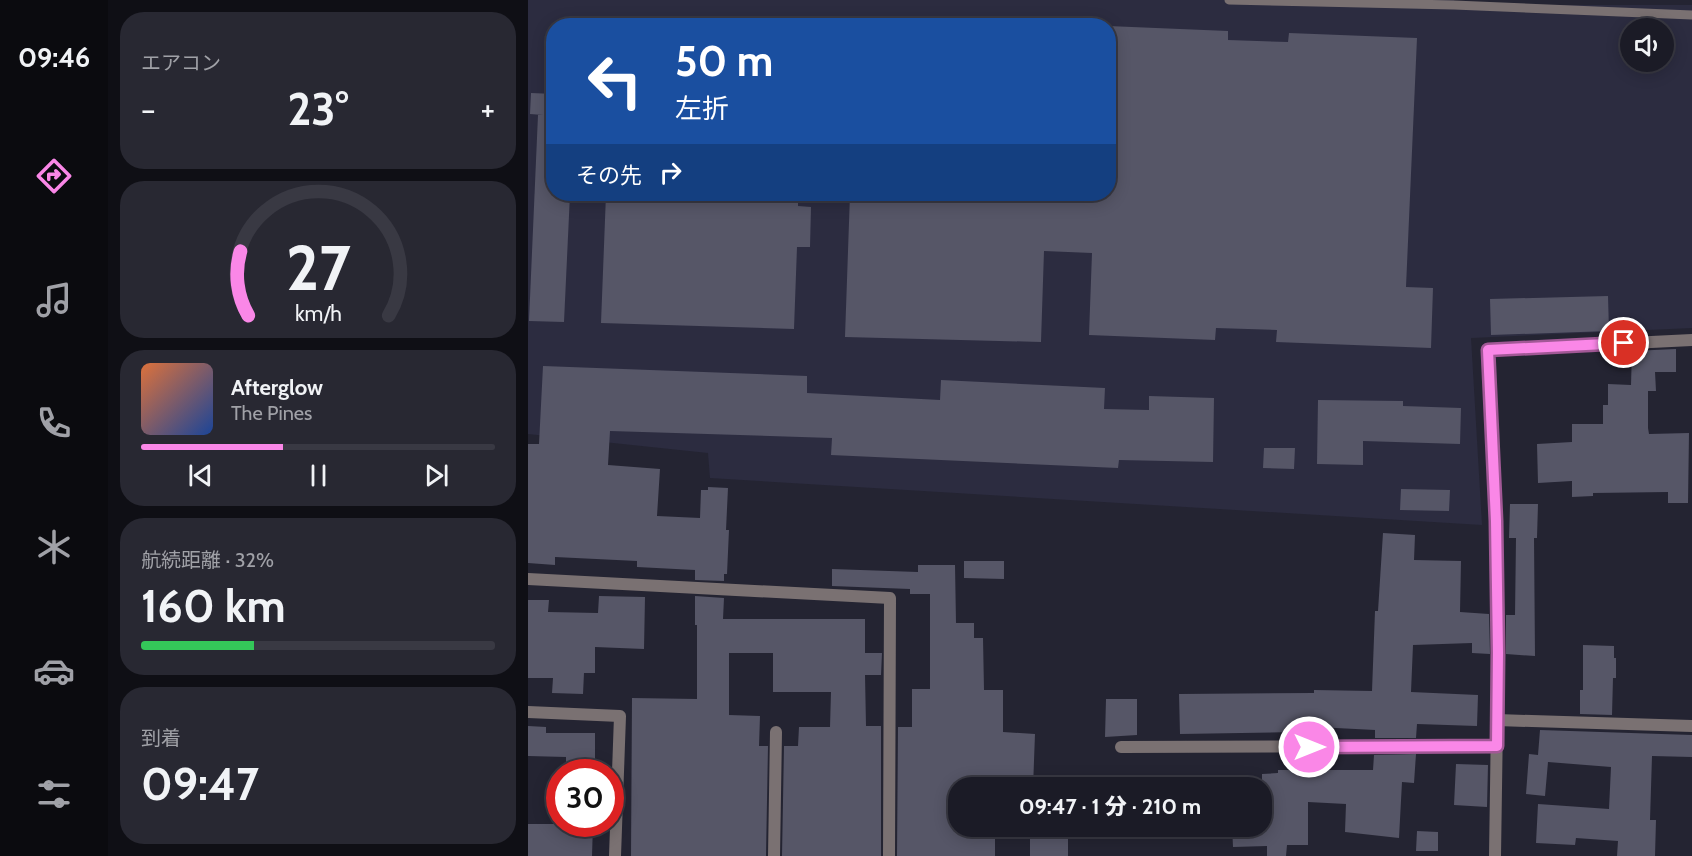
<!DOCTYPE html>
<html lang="ja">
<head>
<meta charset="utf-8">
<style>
  body { margin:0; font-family:Cabin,"Noto Sans JP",sans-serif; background:#282832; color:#f1f3f6; height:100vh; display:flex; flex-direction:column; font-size:22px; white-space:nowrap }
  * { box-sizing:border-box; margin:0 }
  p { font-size:20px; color:#a0a1a7 }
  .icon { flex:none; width:33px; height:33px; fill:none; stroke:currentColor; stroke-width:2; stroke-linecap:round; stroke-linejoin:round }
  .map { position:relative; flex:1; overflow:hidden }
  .sheet { display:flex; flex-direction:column; gap:12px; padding:12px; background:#0f0f15; width:420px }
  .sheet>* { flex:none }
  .banner { position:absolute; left:18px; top:18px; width:570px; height:183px; border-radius:24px; box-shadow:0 3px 15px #0003,0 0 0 2px #393943; background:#1a4fa0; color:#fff; overflow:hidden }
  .fabs { position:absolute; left:1092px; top:18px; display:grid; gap:12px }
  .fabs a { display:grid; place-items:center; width:54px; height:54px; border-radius:50%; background:#1b1b26; box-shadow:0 3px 15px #0003,0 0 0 2px #393943; font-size:30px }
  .speed { position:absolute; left:18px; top:759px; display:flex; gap:12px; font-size:30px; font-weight:700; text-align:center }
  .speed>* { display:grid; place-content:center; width:78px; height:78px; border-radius:50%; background:#1b1b26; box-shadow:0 3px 15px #0003,0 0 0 2px #393943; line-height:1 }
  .speed .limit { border:9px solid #d22; background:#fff; color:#111 }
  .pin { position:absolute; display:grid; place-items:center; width:51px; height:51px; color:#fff; margin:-26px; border:3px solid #fff; border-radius:50%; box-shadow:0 2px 6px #0007 }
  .me { position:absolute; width:66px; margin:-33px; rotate:90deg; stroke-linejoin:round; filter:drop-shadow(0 0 4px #0008) }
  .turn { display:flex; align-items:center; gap:21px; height:126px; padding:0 30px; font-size:27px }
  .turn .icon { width:78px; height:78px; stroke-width:2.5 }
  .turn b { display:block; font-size:42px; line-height:51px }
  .then { display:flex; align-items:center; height:57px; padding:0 30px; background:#0003; gap:12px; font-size:22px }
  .big { font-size:45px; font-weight:800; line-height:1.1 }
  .sheet .widget { flex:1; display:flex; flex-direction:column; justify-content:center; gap:9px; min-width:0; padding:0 21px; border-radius:24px; background:#282832 }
  .sheet .dial { align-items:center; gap:0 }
  .dial svg { height:156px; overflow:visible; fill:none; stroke:#393943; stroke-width:7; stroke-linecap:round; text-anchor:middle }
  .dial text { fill:#f1f3f6; stroke:none }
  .song { display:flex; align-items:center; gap:18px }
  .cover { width:72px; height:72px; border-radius:9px; background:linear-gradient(135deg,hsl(20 70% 55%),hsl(220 70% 35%)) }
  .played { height:6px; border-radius:3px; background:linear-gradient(90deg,#fa87e7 40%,#393943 40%) }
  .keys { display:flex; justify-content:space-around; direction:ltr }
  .heat { display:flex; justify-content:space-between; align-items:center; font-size:33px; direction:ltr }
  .charge { height:9px; border-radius:4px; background:linear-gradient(90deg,#34c759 32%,#393943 0) }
  .trip { position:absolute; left:420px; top:777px; width:324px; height:60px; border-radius:24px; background:#1b1b26; box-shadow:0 3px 15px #0003,0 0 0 2px #393943; font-weight:800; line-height:60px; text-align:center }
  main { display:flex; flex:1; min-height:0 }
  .dock { display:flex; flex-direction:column; width:108px; justify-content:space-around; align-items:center; background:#0b0b0f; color:#a0a1a7 }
  .dock .icon { width:42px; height:42px }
  .dock .on { color:#fa87e7 }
  .dock b { font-size:27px; color:#f1f3f6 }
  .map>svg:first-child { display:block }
  .built { fill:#2c2c40; fill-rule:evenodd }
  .building { fill:#565667 }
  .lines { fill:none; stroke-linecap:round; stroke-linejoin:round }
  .lane { stroke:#7a7172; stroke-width:9 }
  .street { stroke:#7a7172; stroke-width:12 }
  .route-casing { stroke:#a25896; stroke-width:15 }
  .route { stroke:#fa87e7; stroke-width:10 }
</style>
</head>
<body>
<main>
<nav class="dock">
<b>09:46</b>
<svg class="icon on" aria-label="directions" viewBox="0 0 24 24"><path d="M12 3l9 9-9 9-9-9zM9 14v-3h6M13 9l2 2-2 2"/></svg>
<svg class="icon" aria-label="music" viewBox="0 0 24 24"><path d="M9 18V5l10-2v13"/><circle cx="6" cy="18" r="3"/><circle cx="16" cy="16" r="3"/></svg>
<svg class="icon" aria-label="phone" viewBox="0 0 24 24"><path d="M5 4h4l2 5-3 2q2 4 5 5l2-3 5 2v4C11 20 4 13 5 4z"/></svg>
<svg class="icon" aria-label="climate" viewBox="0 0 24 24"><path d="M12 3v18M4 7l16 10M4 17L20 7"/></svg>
<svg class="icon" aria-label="car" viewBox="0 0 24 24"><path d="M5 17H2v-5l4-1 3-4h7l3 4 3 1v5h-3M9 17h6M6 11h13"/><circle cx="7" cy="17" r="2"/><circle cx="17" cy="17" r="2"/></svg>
<svg class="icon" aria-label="filters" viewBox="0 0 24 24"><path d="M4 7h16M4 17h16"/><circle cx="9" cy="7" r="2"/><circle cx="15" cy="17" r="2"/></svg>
</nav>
<section class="sheet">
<div class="widget"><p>エアコン</p>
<div class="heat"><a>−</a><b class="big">23°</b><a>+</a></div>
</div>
<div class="widget dial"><svg viewBox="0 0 100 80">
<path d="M14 69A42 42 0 1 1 86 69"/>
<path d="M14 69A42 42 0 0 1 10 36" stroke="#fa87e7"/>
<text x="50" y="56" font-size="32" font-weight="700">27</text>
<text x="50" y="72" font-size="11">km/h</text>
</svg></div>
<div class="widget">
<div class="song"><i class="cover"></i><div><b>Afterglow</b><p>The Pines</p></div></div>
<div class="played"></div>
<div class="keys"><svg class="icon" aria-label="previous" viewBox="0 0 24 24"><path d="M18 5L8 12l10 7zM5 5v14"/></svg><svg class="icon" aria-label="pause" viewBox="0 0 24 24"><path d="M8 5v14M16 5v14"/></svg><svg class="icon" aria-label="next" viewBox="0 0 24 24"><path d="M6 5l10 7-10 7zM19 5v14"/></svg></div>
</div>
<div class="widget"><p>航続距離 · 32%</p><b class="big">160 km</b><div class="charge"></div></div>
<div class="widget"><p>到着</p><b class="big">09:47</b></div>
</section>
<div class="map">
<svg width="1164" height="856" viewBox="0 0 1164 856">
  <rect width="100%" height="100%" fill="#242432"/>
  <path class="built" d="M0 0H926L927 5H1164V328L943 338 954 525 182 478 180 453 0 434ZM26 26H580V194H26ZM1102 28H1136V62H1102Z"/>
  <path class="building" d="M580 26 700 31V40L760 42 761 33 889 38 878 287 905 288 903 348 748 342 749 330 688 328 687 340 561 335 564 253 516 251 513 342 317 337 322 194H580Z
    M3 93 26 94V194H42L36 322 1 321 10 115H15L2 114Z
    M78 194H270V206L283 207 282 247H269L266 329 73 323Z
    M1080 296 1081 331 963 335 962 299Z
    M1148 349V372H1127L1128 391H1120V428L1121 434 1161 433 1160 503H1140V492L1065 493V496L1044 497V481L1010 483 1009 444 1044 442V424H1075V405H1080V384L1103 385 1104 351Z
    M15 366 279 376V393L412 400 413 380 577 388 576 409 621 410V396L686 398 685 462 591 460 590 468 303 455 304 438 82 431 80 465 132 469 129 516 172 518 173 490H180V487L200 488 198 530H201L199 574H196V581L167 580V570L109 567V561L27 557V565L0 563V444H11Z
    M790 400 875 401V406L933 408 932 444 835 441V465L789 464Z
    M736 448H767L766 469 735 468Z
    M873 489 922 490 921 511 872 510Z
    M982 504H1010L1009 538H1006L1007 656 978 654V615H987L988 538H981Z
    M855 533 887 535 886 560 933 561 932 612 961 614 962 654 944 653V643L885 645 883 692 950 695 949 726 889 724 888 738H847V730L769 726V732L652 734 651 694 786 693V690L844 691 847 611H850Z
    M436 561H476V579L436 578Z
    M390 565H427L428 623H446V638H455L456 690H475V732L507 734 505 788 449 786V788H430V826H467V856H369L370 727H384V689H402V594H382V589L304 586V569L390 572Z
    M71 596 117 597 116 649 67 647V673H56L55 694 24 693 25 678H0V600H21L20 612 70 613Z
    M167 596 196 598 195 619H337V653H354L353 675H337L338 726H353V856H254L256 746H270L271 727H302L303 692H245V653H201V715L232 716 231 746H240L238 856H103L104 698 169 699V625H167Z
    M1055 645 1086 646V658H1088V678H1085L1084 715 1052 714V690H1055Z
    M578 699H609V735L577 737Z
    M0 726 18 727V733H67V772H38V757L0 756Z
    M1012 730 1164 735V757L1124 756 1122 820H1128L1127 856H1089L1090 841 1048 838 1047 845 1008 843 1010 804 1081 809 1083 767 1020 762 1017 796 998 794 1001 754 1010 755Z
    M888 754 886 783 874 782 871 838 817 832 818 804 780 802V845H759L758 856H739V846L705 847 704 826H734V774L750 773V770H845L846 755Z
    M928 764 960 765 959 807 926 805Z
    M0 824H65L64 856H0Z
    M502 826H540V856H502Z
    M889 831 910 832V851H888Z"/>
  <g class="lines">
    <path class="lane" d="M701 0 926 5 1164 15"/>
    <path class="street" d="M0 579 362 598 361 856
      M0 712 92 716 87 856
      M969 720 1164 726
      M593 747 969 746
      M246 856 248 732
      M967 856 970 653 968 521 960 350 1164 340"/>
  </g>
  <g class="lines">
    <defs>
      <path id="route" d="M781 747 969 746 970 653 968 521 960 350 1096 343"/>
    </defs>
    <use href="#route" class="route-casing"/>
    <use href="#route" class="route"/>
  </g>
</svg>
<div class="fabs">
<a><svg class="icon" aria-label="sound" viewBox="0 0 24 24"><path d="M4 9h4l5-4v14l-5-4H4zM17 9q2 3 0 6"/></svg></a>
</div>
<div class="speed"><div class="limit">30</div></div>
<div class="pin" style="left:1096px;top:343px;background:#d93025"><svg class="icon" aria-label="arrive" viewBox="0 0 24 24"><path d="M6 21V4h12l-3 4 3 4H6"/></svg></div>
<svg class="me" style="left:781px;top:747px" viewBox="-20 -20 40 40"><circle r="17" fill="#fa87e7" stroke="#fff" stroke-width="3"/><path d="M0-11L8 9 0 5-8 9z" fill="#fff"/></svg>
<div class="trip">09:47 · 1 分 · 210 m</div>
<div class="banner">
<div class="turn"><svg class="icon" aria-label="left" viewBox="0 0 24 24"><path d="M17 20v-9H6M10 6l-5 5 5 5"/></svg><div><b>50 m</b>左折</div></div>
<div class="then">その先<svg class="icon" aria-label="right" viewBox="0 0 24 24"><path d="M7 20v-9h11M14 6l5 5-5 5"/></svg></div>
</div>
</div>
</main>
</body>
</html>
